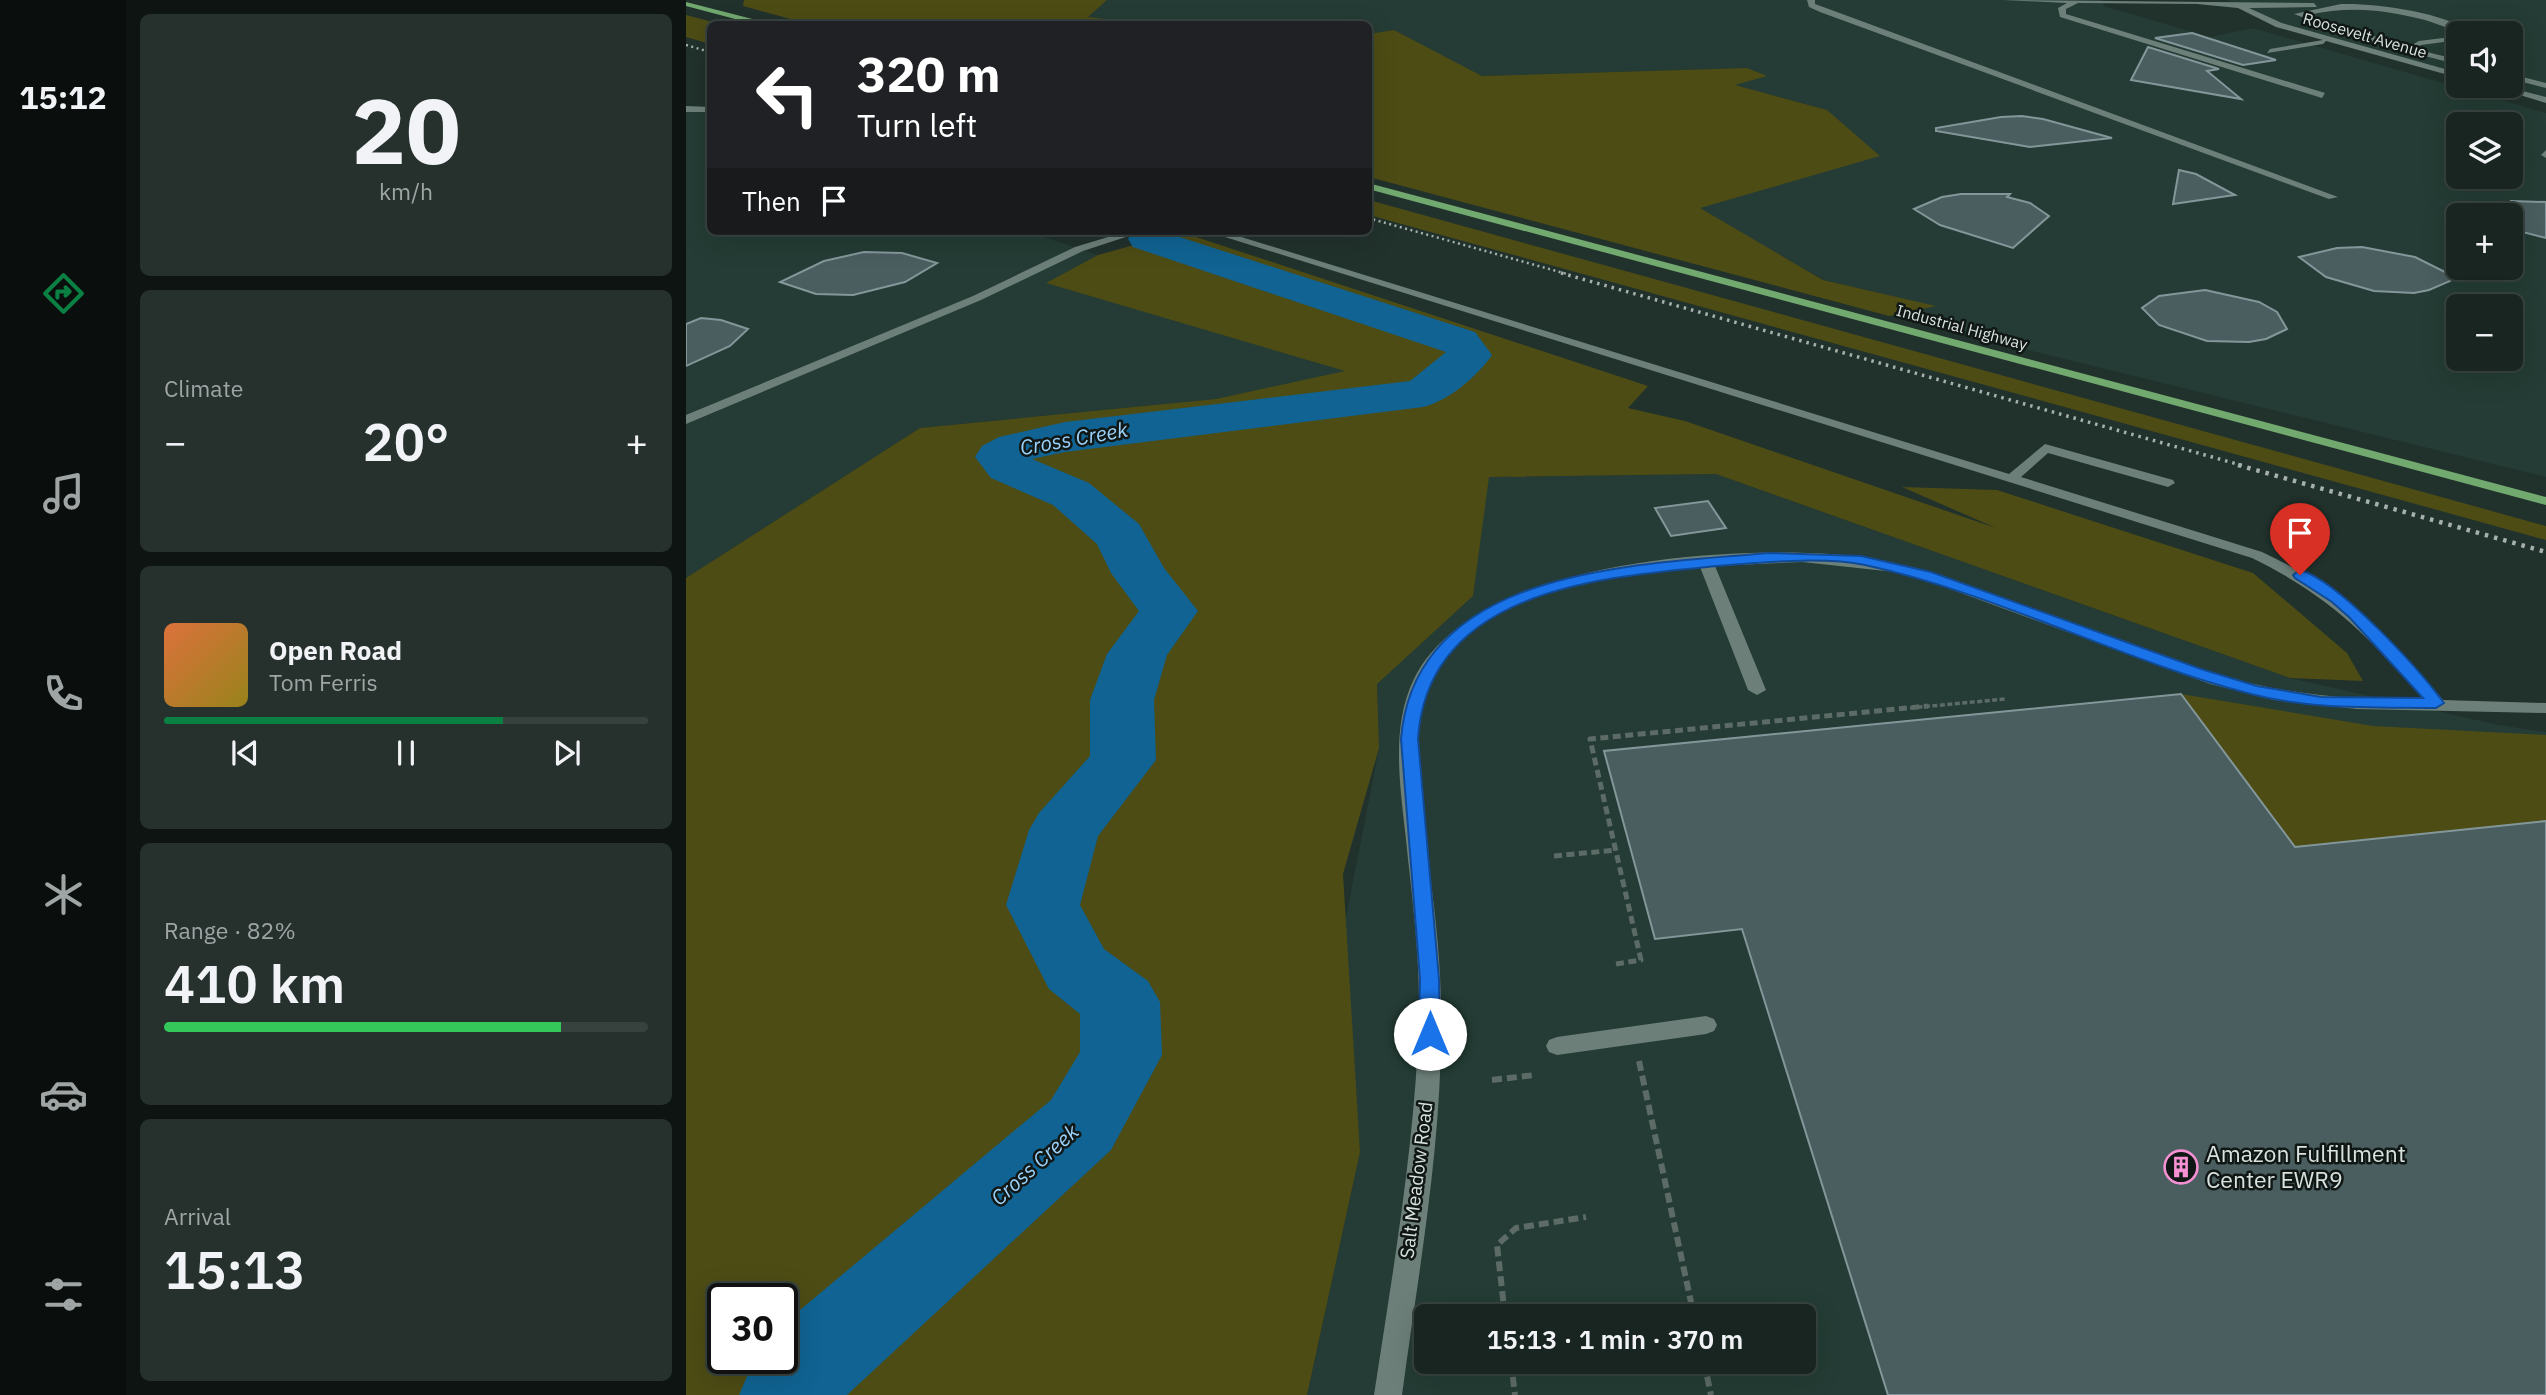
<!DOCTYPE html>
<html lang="en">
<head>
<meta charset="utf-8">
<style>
  body { margin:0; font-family:"IBM Plex Sans",sans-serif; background:#26312e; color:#f1f3f6; height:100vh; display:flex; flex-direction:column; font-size:26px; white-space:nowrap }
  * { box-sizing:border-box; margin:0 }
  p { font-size:23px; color:#9fa5a5 }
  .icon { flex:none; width:38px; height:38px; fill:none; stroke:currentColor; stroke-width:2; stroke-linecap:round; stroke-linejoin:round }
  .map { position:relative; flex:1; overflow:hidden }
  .panel { display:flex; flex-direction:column; gap:14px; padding:14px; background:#0e1412; width:560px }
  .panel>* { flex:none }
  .hud { position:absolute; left:21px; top:21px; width:665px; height:214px; border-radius:10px; box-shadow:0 7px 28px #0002,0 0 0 2px #37423f; background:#202124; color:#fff; overflow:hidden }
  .fabs { position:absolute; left:1760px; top:21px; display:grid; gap:14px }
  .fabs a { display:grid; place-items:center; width:77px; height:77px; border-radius:10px; background:#192521; box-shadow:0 7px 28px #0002,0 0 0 2px #37423f; font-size:35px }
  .speed { position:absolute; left:21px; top:1283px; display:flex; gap:14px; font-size:35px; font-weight:700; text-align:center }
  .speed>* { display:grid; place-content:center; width:91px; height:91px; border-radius:50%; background:#192521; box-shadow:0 7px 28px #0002,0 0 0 2px #37423f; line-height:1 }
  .speed .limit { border:4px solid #111; border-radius:10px; background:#fff; color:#111 }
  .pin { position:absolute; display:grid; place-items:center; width:60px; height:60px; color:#fff; margin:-72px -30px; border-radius:50% 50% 50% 0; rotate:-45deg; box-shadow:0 0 7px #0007 }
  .pin .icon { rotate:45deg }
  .me { position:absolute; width:77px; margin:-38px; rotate:0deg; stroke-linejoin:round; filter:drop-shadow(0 0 5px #0008) }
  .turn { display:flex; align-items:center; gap:24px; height:147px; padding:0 35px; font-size:32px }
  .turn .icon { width:91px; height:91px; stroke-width:2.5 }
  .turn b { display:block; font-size:49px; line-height:60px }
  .then { display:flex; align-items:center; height:66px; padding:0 35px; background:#0003; gap:14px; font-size:26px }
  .big { font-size:52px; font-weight:600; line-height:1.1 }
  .panel .widget { flex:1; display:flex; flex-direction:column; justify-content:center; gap:10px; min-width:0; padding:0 24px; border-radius:10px; background:#26312e }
  .panel .dial { align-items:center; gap:0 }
  .dial b { font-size:91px; line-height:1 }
  .song { display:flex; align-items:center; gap:21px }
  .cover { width:84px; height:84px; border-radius:10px; background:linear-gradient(135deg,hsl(20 70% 55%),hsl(50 70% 35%)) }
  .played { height:7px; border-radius:4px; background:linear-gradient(90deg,#0b8043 70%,#37423f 70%) }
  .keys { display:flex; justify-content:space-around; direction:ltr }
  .heat { display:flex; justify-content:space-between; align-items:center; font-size:38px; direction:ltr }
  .charge { height:10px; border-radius:5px; background:linear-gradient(90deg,#34c759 82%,#37423f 0) }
  .trip { position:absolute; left:728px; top:1304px; width:402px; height:70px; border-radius:10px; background:#192521; box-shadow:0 7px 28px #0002,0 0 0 2px #37423f; font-weight:600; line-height:70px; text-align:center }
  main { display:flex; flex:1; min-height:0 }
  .tabs { display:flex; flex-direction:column; width:126px; justify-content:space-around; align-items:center; background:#0a0f0d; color:#9fa5a5 }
  .tabs .icon { width:49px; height:49px }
  .tabs .active { color:#0b8043 }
  .tabs b { font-size:32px; color:#f1f3f6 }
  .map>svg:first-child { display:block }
  .built { fill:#243c35; fill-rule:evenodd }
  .green { fill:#4d4c15; fill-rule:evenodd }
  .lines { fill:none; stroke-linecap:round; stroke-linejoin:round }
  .river { fill:#106392; fill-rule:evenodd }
  .building { fill:#4a5d5f; stroke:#83979a; stroke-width:2 }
  .path-far2 { stroke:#5d6b67; stroke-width:3.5; stroke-dasharray:5 2.5; stroke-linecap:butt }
  .path-far1 { stroke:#5d6b67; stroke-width:5; stroke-dasharray:8 4.5; stroke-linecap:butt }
  .path { stroke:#5d6b67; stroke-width:6; stroke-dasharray:10 5; stroke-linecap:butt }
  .minor { fill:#6d7f79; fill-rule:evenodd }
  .major { fill:#72a96f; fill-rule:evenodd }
  .rail-far2 { stroke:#a6b1ae; stroke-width:2.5; stroke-dasharray:2 3.5; stroke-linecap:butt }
  .rail-far1 { stroke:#a6b1ae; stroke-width:3.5; stroke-dasharray:2.5 5; stroke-linecap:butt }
  .rail { stroke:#a6b1ae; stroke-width:4.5; stroke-dasharray:3.5 6; stroke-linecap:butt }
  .route { fill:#1a73e8; stroke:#114b97; stroke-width:2 }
  .labels { text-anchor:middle; stroke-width:5; stroke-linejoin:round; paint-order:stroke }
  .far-street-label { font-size:16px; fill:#d8e2df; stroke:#101715 }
  .street-label { font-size:19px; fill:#d8e2df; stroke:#101715 }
  .water-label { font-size:21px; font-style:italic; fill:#9bd2fb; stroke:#101715 }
  .near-poi-label { font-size:23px; fill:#d8e2df; stroke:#101715; text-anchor:start }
</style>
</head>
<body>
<main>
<nav class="tabs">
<b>15:12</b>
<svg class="icon active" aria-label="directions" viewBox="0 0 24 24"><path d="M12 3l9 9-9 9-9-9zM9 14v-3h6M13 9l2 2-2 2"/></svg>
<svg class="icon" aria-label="music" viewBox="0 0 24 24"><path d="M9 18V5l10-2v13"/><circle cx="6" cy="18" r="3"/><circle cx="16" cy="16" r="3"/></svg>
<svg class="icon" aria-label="phone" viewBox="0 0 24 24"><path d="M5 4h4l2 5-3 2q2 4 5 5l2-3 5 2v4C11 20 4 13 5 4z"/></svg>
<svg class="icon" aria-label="climate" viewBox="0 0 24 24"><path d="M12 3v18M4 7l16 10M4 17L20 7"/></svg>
<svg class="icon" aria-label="car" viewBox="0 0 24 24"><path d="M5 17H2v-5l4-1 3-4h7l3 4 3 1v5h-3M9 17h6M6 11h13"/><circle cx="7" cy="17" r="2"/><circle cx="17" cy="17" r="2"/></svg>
<svg class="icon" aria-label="filters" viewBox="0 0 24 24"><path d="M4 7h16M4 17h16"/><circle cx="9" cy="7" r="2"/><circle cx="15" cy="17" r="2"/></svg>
</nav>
<section class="panel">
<div class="widget dial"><b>20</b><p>km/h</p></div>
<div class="widget"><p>Climate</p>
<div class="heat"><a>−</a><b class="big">20°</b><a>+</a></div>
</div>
<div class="widget">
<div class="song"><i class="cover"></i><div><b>Open Road</b><p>Tom Ferris</p></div></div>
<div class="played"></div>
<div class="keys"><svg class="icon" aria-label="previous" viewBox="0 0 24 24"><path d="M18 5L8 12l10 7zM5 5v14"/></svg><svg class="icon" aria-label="pause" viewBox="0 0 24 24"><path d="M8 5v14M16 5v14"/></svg><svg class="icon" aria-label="next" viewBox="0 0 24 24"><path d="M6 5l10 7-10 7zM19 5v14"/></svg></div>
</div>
<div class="widget"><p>Range · 82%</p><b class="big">410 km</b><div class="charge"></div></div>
<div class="widget"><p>Arrival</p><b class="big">15:13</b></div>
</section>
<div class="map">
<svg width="1860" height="1395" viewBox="0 0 1860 1395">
  <rect width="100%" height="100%" fill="#21312c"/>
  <path class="built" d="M421 0H1415L1418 6 1524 37 1567 28 1860 113V477L1203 316 1248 306 1138 280 1013 208 1141 110 1048 85 1061 68 796 76 708 30 683 34 682 24H444L445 22 401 17ZM1773 124H1825V177H1773ZM1773 215H1825V268H1773ZM1773 306H1825V359H1773Z
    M1541 0H1860V100L1808 86H1825V33H1773V76L1637 39Z
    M0 108 24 111V231H340L412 255 361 283 661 371 530 399 234 428 0 578Z
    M1030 474 1604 678 1813 725 1860 732V1395H621L674 1152 650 968 693 749 691 683 787 596 802 477ZM740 1316H1118V1362H740Z"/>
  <path class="green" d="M58 0H421L402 17 446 22 444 24H123L57 6Z
    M0 15 34 24H24V44L0 37Z
    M708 30 796 76 1061 68 1081 76 1049 85 1141 110 1194 156 1014 208 1137 280 1250 306 1203 316 683 177V34Z
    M683 200 1860 526V540L683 215Z
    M495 232 962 386 942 408 999 421 1310 528 1216 487 1311 490 1567 573 1661 653 1677 681 1604 678 1030 474 803 477 787 596 691 684 693 748 657 874 674 1152 621 1395H0V578L234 428 530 399 659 371 360 283 412 255ZM96 1298V1358H37V1298Z
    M1495 694 1687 726 1860 735V821L1609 847Z"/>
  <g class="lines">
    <path class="river" d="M447 231H475L789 332 806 355C791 377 762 401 737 407L379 452 346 459 403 483 453 524 478 568 512 611 481 655 468 700 470 760 412 836 394 905 418 949 462 981 474 1002 476 1055 425 1150 161 1395H53L69 1358H96V1325L365 1100 394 1052V1014L363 989 320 905 343 830 353 813 404 756V700L421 654 453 611 425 573 411 544 367 505 305 478 289 457 296 446 313 437 379 422 724 381 760 352 447 247 442 239Z"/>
  </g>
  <path class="building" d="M1506 33 1590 60 1557 65 1469 38Z
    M1462 47 1533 69 1521 71 1555 99 1445 80Z
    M1336 116 1357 119 1426 138 1344 147 1250 131V128L1315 117Z
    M1493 170 1510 174 1549 195 1487 204Z
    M1275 194H1324L1321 197 1344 203 1363 216 1327 248 1254 225 1228 209 1256 197Z
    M1825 201 1860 202V238L1825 229Z
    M1676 247 1729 257 1771 278 1743 290 1728 293 1688 291 1640 277 1613 257 1651 248Z
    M178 252 216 253 251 263 219 282 167 295 130 294 94 282 138 261Z
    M1519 290 1573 302 1591 312 1601 329 1580 339 1563 342 1521 341 1473 325 1456 308 1473 296Z
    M15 318 35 320 62 329 44 346 0 366V324Z
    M1022 501 1040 528 985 536 969 508Z
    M1495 694 1609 847 1860 821V1395H1202L1056 929 969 939 918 751Z"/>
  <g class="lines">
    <path class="path-far2" d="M1224 708 1319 699"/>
    <path class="path-far1" d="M868 856 930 850
      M930 964 955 960 904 739 1242 706"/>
    <path class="path" d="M953 1061 1008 1316
      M806 1080 849 1075
      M819 1316 811 1245 830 1228 900 1217
      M825 1362 829 1395
      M1018 1362 1025 1395"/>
    <path class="minor" d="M1121 0H1129V4L1140 8 1652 197 1643 199 1134 12 1123 7Z
      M1317 0 1628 3 1631 7 1563 8 1596 23 1773 73V78L1640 41 1637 44 1581 53 1584 49 1637 40 1590 27 1552 8 1511 4 1392 3 1380 9V14L1639 93 1636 98 1374 17 1372 8 1381 3Z
      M1655 4C1690 3 1758 12 1786 33 1771 34 1754 24 1739 20 1696 9 1664 6 1621 15L1722 47 1733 41 1773 36V40L1735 45 1729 49 1773 60V65L1671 38 1608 14Z
      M1825 74 1860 83V88L1825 79Z
      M1804 86H1817L1860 97V103Z
      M0 106 24 107V112H0Z
      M1860 150V158L1855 155Z
      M442 231H458L397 251 295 300 0 424V415L287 296 389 247Z
      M520 231H536L1323 474 1359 444 1487 480 1489 483 1482 487 1362 453 1335 477 1576 552C1655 589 1701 634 1757 700L1860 703V713L1671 709 1588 700 1524 684 1234 578 1209 572 1116 562 1029 566 1080 690 1071 695 1062 690 1014 567C934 575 821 586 764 651 712 711 736 803 744 875 750 920 755 966 755 1012 757 1140 733 1268 716 1395H688C707 1270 729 1145 733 1019 734 965 728 912 722 859 717 802 702 734 727 681 783 562 1030 547 1144 554 1179 556 1212 563 1246 572L1536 676C1603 695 1669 700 1738 700 1683 636 1642 595 1566 558Z
      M1020 1016 1028 1019 1031 1025 1028 1031 1020 1034 871 1055 863 1052 860 1046 863 1040 871 1037Z"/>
    <path class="major" d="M0 2 78 22 79 24H68L0 6Z
      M682 183 1860 497V505L682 189Z"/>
    <path class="rail-far2" d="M0 45 24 52
      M682 218 881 274"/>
    <path class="rail-far1" d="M875 273 1558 466"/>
    <path class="rail" d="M1552 465 1860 552"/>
  </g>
  <path class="route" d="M1083 553 1175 556 1245 572 1515 669 1571 686 1635 697 1737 698 1664 618 1646 602 1609 578 1607 575 1614 570C1653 581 1733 669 1758 703L1750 708C1688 707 1625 710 1565 694 1433 660 1312 594 1179 565 1135 556 1067 563 1021 567 907 578 741 593 732 739L753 979 754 1034 751 1040H736L733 1034 734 979 715 739C729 566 953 565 1083 553Z"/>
  <defs>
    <symbol id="building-ring" viewBox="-11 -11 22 22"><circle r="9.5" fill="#101715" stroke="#f591d2" stroke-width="1.5"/><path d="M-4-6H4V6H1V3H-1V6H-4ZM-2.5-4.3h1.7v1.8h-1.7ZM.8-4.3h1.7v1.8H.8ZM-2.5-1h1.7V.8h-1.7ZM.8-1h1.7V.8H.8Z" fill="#f591d2"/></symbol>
  </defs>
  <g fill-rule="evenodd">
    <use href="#building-ring" x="1476" y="1148" width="38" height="38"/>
  </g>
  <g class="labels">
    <g class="far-street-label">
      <text transform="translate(1679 35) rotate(16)" y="6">Roosevelt Avenue</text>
      <text transform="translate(1276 327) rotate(15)" y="6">Industrial Highway</text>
    </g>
    <g class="street-label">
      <text transform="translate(730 1180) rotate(-83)" y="7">Salt Meadow Road</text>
    </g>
    <g class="water-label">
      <text transform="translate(388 439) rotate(-10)" y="7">Cross Creek</text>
      <text transform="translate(349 1165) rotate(-42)" y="7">Cross Creek</text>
    </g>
    <g class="near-poi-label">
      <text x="1520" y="1162">Amazon Fulfillment<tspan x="1520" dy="26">Center EWR9</tspan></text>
    </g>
  </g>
</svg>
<div class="fabs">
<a><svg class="icon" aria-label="sound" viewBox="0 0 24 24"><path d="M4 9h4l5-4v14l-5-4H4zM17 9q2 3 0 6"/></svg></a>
<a><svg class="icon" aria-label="layers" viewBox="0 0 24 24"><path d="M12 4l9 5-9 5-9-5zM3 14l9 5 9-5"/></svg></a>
<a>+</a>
<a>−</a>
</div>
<div class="speed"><div class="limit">30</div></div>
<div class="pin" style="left:1614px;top:575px;background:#d93025"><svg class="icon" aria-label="arrive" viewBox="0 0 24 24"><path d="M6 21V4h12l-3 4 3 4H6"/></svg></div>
<svg class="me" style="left:744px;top:1034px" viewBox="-20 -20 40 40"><circle r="19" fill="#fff"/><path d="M0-13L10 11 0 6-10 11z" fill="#1a73e8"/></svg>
<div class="trip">15:13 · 1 min · 370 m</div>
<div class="hud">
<div class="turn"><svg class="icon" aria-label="left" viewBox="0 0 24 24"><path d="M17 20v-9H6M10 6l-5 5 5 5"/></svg><div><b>320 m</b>Turn left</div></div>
<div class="then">Then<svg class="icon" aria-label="arrive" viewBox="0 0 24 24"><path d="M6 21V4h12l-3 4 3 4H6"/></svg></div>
</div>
</div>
</main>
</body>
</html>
